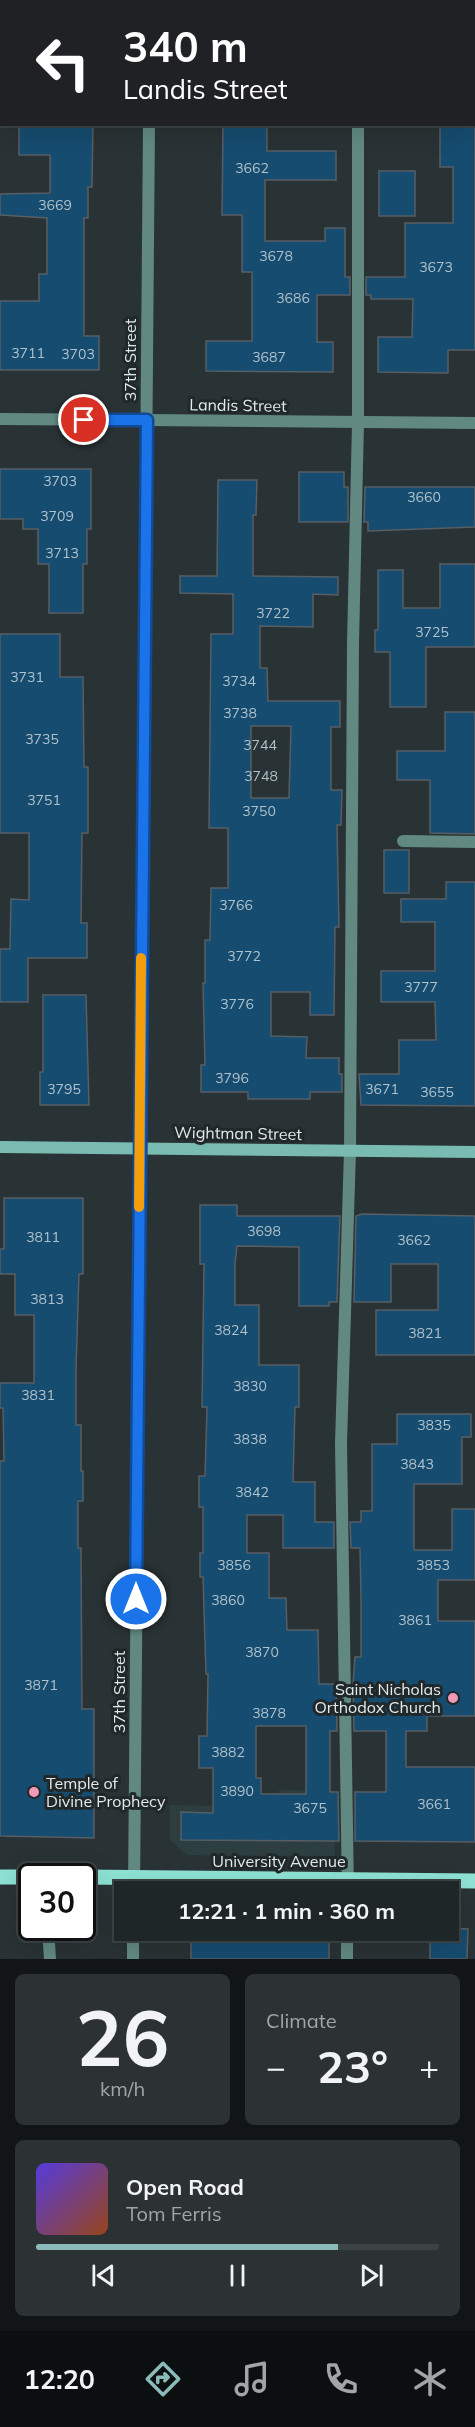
<!DOCTYPE html>
<html lang="en">
<head>
<meta charset="utf-8">
<style>
  body { margin:0; font-family:Mulish,sans-serif; background:#2c3233; color:#f1f3f6; height:100vh; display:flex; flex-direction:column; font-size:22px; white-space:nowrap }
  * { box-sizing:border-box; margin:0 }
  p { font-size:20px; color:#a1a5a7 }
  .icon { flex:none; width:33px; height:33px; fill:none; stroke:currentColor; stroke-width:2; stroke-linecap:round; stroke-linejoin:round }
  .map { position:relative; height:1959px; overflow:hidden }
  .drawer { display:flex; flex-direction:column; gap:15px; padding:15px; background:#111515; flex:1 }
  .drawer>* { flex:none }
  .top-card { position:absolute; left:0px; top:0px; width:476px; height:126px; box-shadow:0 6px 24px #0002,0 0 0 2px #3c4344; background:#202124; color:#fff; overflow:hidden }
  .speed { position:absolute; left:18px; top:1863px; display:flex; gap:12px; font-size:30px; font-weight:700; text-align:center }
  .speed>* { display:grid; place-content:center; width:78px; height:78px; border-radius:50%; background:#1f2627; box-shadow:0 6px 24px #0002,0 0 0 2px #3c4344; line-height:1 }
  .speed .limit { border:3px solid #111; border-radius:9px; background:#fff; color:#111 }
  .pin { position:absolute; display:grid; place-items:center; width:51px; height:51px; color:#fff; margin:-26px; border:3px solid #fff; border-radius:50%; box-shadow:0 2px 6px #0007 }
  .me { position:absolute; width:66px; margin:-33px; rotate:0deg; stroke-linejoin:round; filter:drop-shadow(0 0 4px #0008) }
  .turn { display:flex; align-items:center; gap:21px; height:126px; padding:0 24px; font-size:27px }
  .turn .icon { width:78px; height:78px; stroke-width:2.5 }
  .turn b { display:block; font-size:42px; line-height:51px }
  .big { font-size:45px; font-weight:700; line-height:1.1 }
  .drawer .tile { flex:1; display:flex; flex-direction:column; justify-content:center; gap:9px; min-width:0; padding:0 21px; border-radius:9px; background:#2c3233 }
  .drawer .dial { align-items:center; gap:0 }
  .dial b { font-size:78px; line-height:1 }
  .song { display:flex; align-items:center; gap:18px }
  .cover { width:72px; height:72px; border-radius:9px; background:linear-gradient(135deg,hsl(250 70% 55%),hsl(20 70% 35%)) }
  .played { height:6px; border-radius:3px; background:linear-gradient(90deg,#8bbbb9 75%,#3c4344 75%) }
  .keys { display:flex; justify-content:space-around; direction:ltr }
  .heat { display:flex; justify-content:space-between; align-items:center; font-size:33px; direction:ltr }
  .drawer .tiles { flex:1; display:grid; gap:15px; grid-template-columns:1fr 1fr }
  .tile:last-child { grid-column:span 2 }
  .trip { position:absolute; left:114px; top:1881px; width:345px; height:60px; border-radius:0px; background:#1f2627; box-shadow:0 6px 24px #0002,0 0 0 2px #3c4344; font-weight:700; line-height:60px; text-align:center }
  .dock { display:flex; height:96px; justify-content:space-around; align-items:center; background:#0c0f10; color:#a1a5a7 }
  .dock .icon { width:42px; height:42px }
  .dock .active { color:#8bbbb9 }
  .dock b { font-size:27px; color:#f1f3f6 }
  .map>svg:first-child { display:block }
  .built { fill:#2d3e41 }
  .building { fill:#164c6f; stroke:#575e64; stroke-width:1.5; fill-rule:evenodd }
  .lines { fill:none; stroke-linecap:round; stroke-linejoin:round }
  .service { stroke:#618982; stroke-width:12 }
  .minor { stroke:#618982; stroke-width:12 }
  .tertiary { stroke:#618982; stroke-width:12 }
  .secondary { stroke:#7abbb1; stroke-width:12 }
  .primary { stroke:#8de2d4; stroke-width:15 }
  .route-casing { stroke:#114b97; stroke-width:15 }
  .route { stroke:#1a73e8; stroke-width:10 }
  .slow { stroke:#f59e0b; stroke-width:10 }
  .poi-dot { fill:#f09ab7; stroke:#20282a; stroke-width:2 }
  .labels { text-anchor:middle; stroke-width:6; stroke-linejoin:round; paint-order:stroke }
  .number-label { font-size:14px; fill:#b0c2cc }
  .street-label { font-size:16px; fill:#e4eaeb; stroke:#20282a }
  .poi-label { font-size:16px; fill:#e4eaeb; stroke:#20282a; text-anchor:end }
</style>
</head>
<body>
<div class="map">
<svg width="475" height="1959" viewBox="0 0 475 1959">
  <rect width="100%" height="100%" fill="#293234"/>
  <path class="built" d="M279 1790 334 1791 335 1856 187 1855 170 1840V1805L278 1807Z"/>
  <path class="building" d="M48 124H93L92 187H88V218H84V336H99V370H0V301H39V274H47V218L0 215V194L50 193V155H19V127H48Z
    M223 124H267V151H336V180H265V241H325V228H345V277H350V295H317V342H333V372L206 371V341H252V272H242V215H222Z
    M440 125H475V350H448V373L378 372V337H412L413 299H371V295H366V277H405V223H453V167H440Z
    M379 171H415V216H379Z
    M0 469H91V529H87V564H83V613H49V564H38V529H23V519H0Z
    M299 472H344V487H348V522H299Z
    M218 480H257L256 515H253V576L338 577V595L313 594V627L260 626V668H267L268 701H340V727H331V790H342L341 825H337L339 927H335L334 1015H310V992H271V1036L307 1037 306 1058H339V1074H342V1092H310V1099H248V1092H201V1065H205L203 983H205V940H210L211 888H228V828H209L211 634H233V594L180 593V576H217ZM251 726H291L289 798H251Z
    M365 487H475V527L368 531V522H364Z
    M440 564H475V647H426V707H390V652H375V630H378V570H403V608H440Z
    M0 634H60V677H83L84 767H88V833H82L81 923H87V958H28V1002H0V949H10L11 899 29 900V833H0Z
    M445 712H475V834L430 833V780H397V751H445Z
    M384 850H409V893H384Z
    M446 882H475V1106L361 1105 359 1074H399V1040H436L435 1002H381V971H435V922H401V899H446Z
    M43 995H86L89 1105H40V1072H43Z
    M4 1198H83V1274H79L76 1369V1425H81V1471H83V1501H78V1548H81L82 1709H94V1838L0 1836V1461H4L3 1408H0V1383H34V1315H15V1274H0V1249H4Z
    M200 1205H237V1216H340L337 1302H329V1306H299V1247L237 1246 235 1264V1305H259V1365H299V1407H295L293 1482H315V1522H334V1548H283V1515H247V1553H269V1598H286L287 1630H318L319 1684H336L337 1731H330V1792H338L339 1841 181 1840V1812L213 1813V1768H199V1736H207L208 1674H206L203 1577H200V1553H203V1507H199V1476H205L207 1407H202L204 1264H200ZM256 1726H306V1794H261V1778H256Z
    M362 1214 475 1216V1355H376V1310H438V1264H391V1302H354L356 1216Z
    M397 1414H471V1437H462V1484H414V1550H452V1509H475V1580H438V1621H475V1716H427V1731H406V1767H475V1842L355 1841V1792H386V1731H354L353 1684 355 1657H361V1600L360 1548H351L350 1522H361V1511H372V1444H397Z
    M448 1928 468 1929 467 1959H430V1930H448Z
    M211 1931H301V1934H329V1959H191V1938H211Z"/>
  <g class="lines">
    <path class="service" d="M358 2V0
      M403 841 475 842
      M348 1892 341 1443 350 1151 353 644 358 422V124
      M48 1928 50 1959
      M347 1959V1930"/>
    <path class="minor" d="M149 2V0
      M0 419 147 420
      M134 1892 149 124
      M133 1959V1930"/>
    <path class="tertiary" d="M147 420 475 423"/>
    <path class="secondary" d="M0 1147 475 1152"/>
    <path class="primary" d="M0 1877H32
      M82 1877 475 1881"/>
  </g>
  <g class="lines">
    <defs>
      <path id="route" d="M84 420H147L136 1599"/>
    </defs>
    <use href="#route" class="route-casing"/>
    <use href="#route" class="route"/>
    <path class="slow" d="M139 1207 141 958"/>
  </g>
  <g class="poi-dot">
    <circle cx="453" cy="1698" r="6"/>
    <circle cx="34" cy="1792" r="6"/>
  </g>
  <g class="labels">
    <g class="number-label">
      <text x="252" y="173">3662</text>
      <text x="55" y="210">3669</text>
      <text x="276" y="261">3678</text>
      <text x="436" y="272">3673</text>
      <text x="293" y="303">3686</text>
      <text x="28" y="358">3711</text>
      <text x="78" y="359">3703</text>
      <text x="269" y="362">3687</text>
      <text x="60" y="486">3703</text>
      <text x="424" y="502">3660</text>
      <text x="57" y="521">3709</text>
      <text x="62" y="558">3713</text>
      <text x="273" y="618">3722</text>
      <text x="432" y="637">3725</text>
      <text x="27" y="682">3731</text>
      <text x="239" y="686">3734</text>
      <text x="240" y="718">3738</text>
      <text x="42" y="744">3735</text>
      <text x="260" y="750">3744</text>
      <text x="261" y="781">3748</text>
      <text x="44" y="805">3751</text>
      <text x="259" y="816">3750</text>
      <text x="236" y="910">3766</text>
      <text x="244" y="961">3772</text>
      <text x="421" y="992">3777</text>
      <text x="237" y="1009">3776</text>
      <text x="232" y="1083">3796</text>
      <text x="64" y="1094">3795</text>
      <text x="382" y="1094">3671</text>
      <text x="437" y="1097">3655</text>
      <text x="264" y="1236">3698</text>
      <text x="43" y="1242">3811</text>
      <text x="414" y="1245">3662</text>
      <text x="47" y="1304">3813</text>
      <text x="231" y="1335">3824</text>
      <text x="425" y="1338">3821</text>
      <text x="250" y="1391">3830</text>
      <text x="38" y="1400">3831</text>
      <text x="434" y="1430">3835</text>
      <text x="250" y="1444">3838</text>
      <text x="417" y="1469">3843</text>
      <text x="252" y="1497">3842</text>
      <text x="234" y="1570">3856</text>
      <text x="433" y="1570">3853</text>
      <text x="228" y="1605">3860</text>
      <text x="415" y="1625">3861</text>
      <text x="262" y="1657">3870</text>
      <text x="41" y="1690">3871</text>
      <text x="269" y="1718">3878</text>
      <text x="228" y="1757">3882</text>
      <text x="237" y="1796">3890</text>
      <text x="434" y="1809">3661</text>
      <text x="310" y="1813">3675</text>
    </g>
    <g class="street-label">
      <text transform="translate(130 360) rotate(-90)" y="6">37th Street</text>
      <text transform="translate(238 405) rotate(1)" y="6">Landis Street</text>
      <text transform="translate(238 1133) rotate(1)" y="6">Wightman Street</text>
      <text transform="translate(119 1692) rotate(-90)" y="6">37th Street</text>
      <text x="279" y="1867">University Avenue</text>
    </g>
    <g class="poi-label">
      <text x="441" y="1695">Saint Nicholas<tspan x="441" dy="18">Orthodox Church</tspan></text>
      <text x="46" y="1789" text-anchor="start">Temple of<tspan x="46" dy="18">Divine Prophecy</tspan></text>
    </g>
  </g>
</svg>
<div class="speed"><div class="limit">30</div></div>
<div class="pin" style="left:84px;top:420px;background:#d93025"><svg class="icon" aria-label="arrive" viewBox="0 0 24 24"><path d="M6 21V4h12l-3 4 3 4H6"/></svg></div>
<svg class="me" style="left:136px;top:1599px" viewBox="-20 -20 40 40"><circle r="17" fill="#1a73e8" stroke="#fff" stroke-width="3"/><path d="M0-11L8 9 0 5-8 9z" fill="#fff"/></svg>
<div class="trip">12:21 · 1 min · 360 m</div>
<div class="top-card">
<div class="turn"><svg class="icon" aria-label="left" viewBox="0 0 24 24"><path d="M17 20v-9H6M10 6l-5 5 5 5"/></svg><div><b>340 m</b>Landis Street</div></div>
</div>
</div>
<section class="drawer">
<div class="tiles">
<div class="tile dial"><b>26</b><p>km/h</p></div>
<div class="tile"><p>Climate</p>
<div class="heat"><a>−</a><b class="big">23°</b><a>+</a></div>
</div>
<div class="tile">
<div class="song"><i class="cover"></i><div><b>Open Road</b><p>Tom Ferris</p></div></div>
<div class="played"></div>
<div class="keys"><svg class="icon" aria-label="previous" viewBox="0 0 24 24"><path d="M18 5L8 12l10 7zM5 5v14"/></svg><svg class="icon" aria-label="pause" viewBox="0 0 24 24"><path d="M8 5v14M16 5v14"/></svg><svg class="icon" aria-label="next" viewBox="0 0 24 24"><path d="M6 5l10 7-10 7zM19 5v14"/></svg></div>
</div>
</div>
</section>
<nav class="dock">
<b>12:20</b>
<svg class="icon active" aria-label="directions" viewBox="0 0 24 24"><path d="M12 3l9 9-9 9-9-9zM9 14v-3h6M13 9l2 2-2 2"/></svg>
<svg class="icon" aria-label="music" viewBox="0 0 24 24"><path d="M9 18V5l10-2v13"/><circle cx="6" cy="18" r="3"/><circle cx="16" cy="16" r="3"/></svg>
<svg class="icon" aria-label="phone" viewBox="0 0 24 24"><path d="M5 4h4l2 5-3 2q2 4 5 5l2-3 5 2v4C11 20 4 13 5 4z"/></svg>
<svg class="icon" aria-label="climate" viewBox="0 0 24 24"><path d="M12 3v18M4 7l16 10M4 17L20 7"/></svg>
</nav>
</body>
</html>
